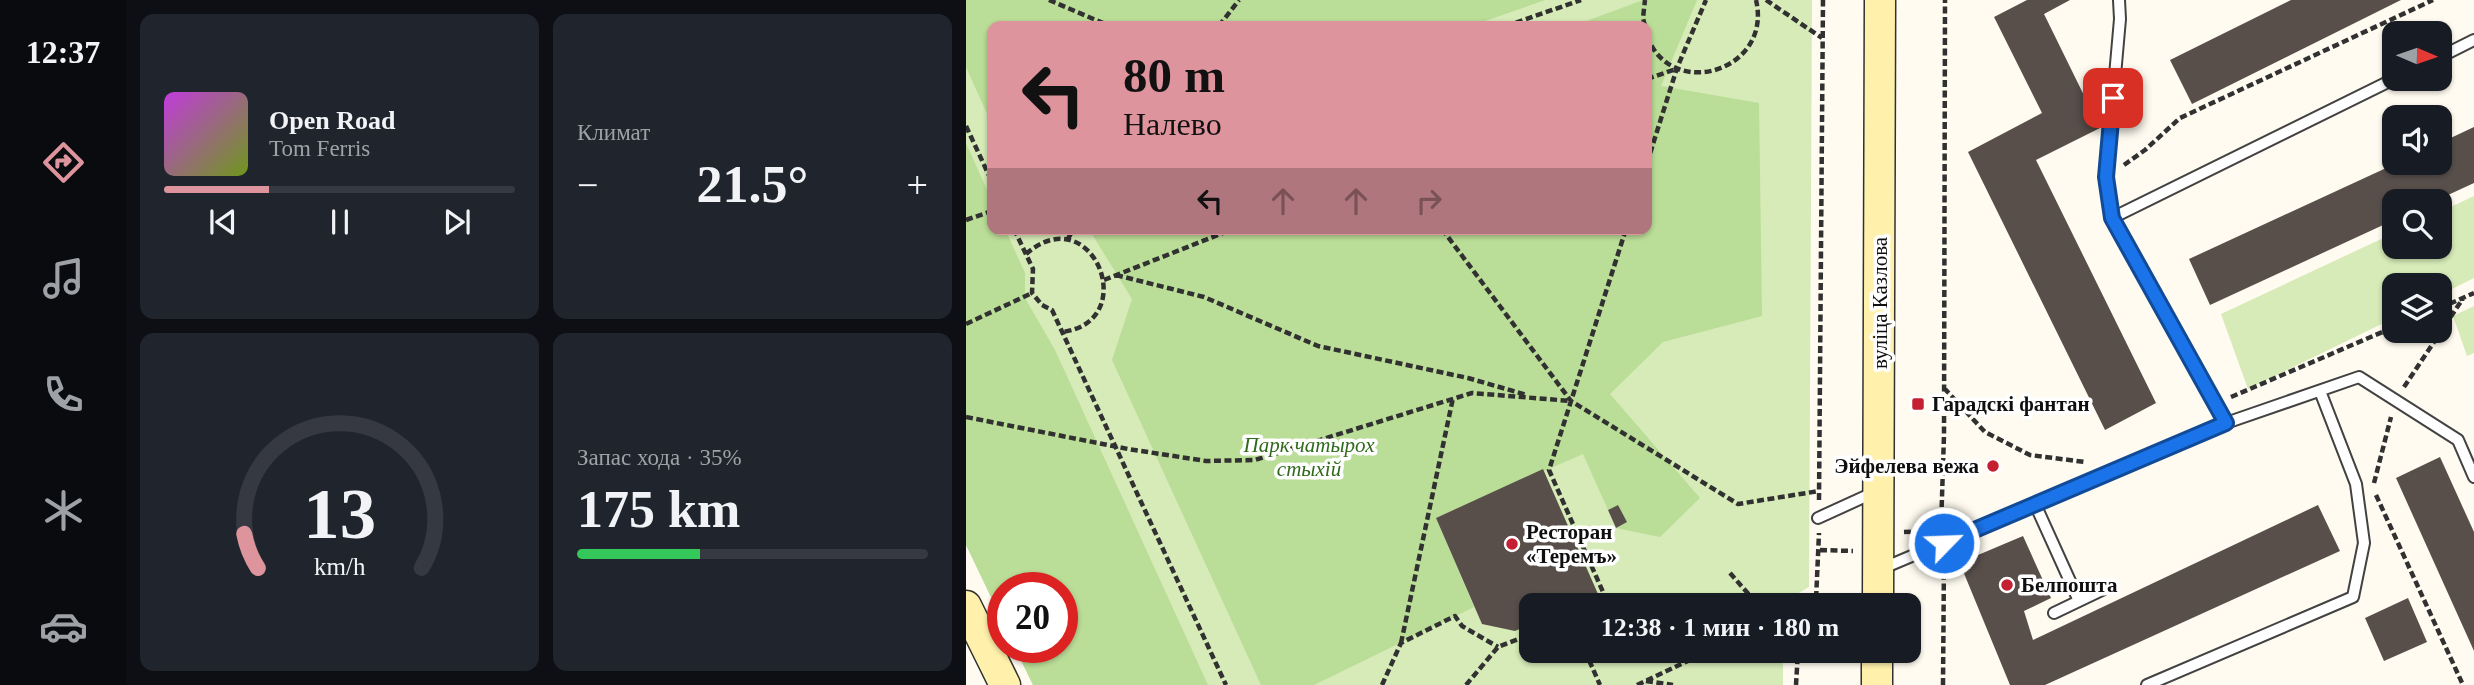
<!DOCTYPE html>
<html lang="ru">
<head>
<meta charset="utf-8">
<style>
  body { margin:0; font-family:Georgia,serif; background:#20242c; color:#f1f3f6; height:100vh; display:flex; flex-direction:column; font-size:26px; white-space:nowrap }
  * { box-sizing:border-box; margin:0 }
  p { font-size:23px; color:#9ea1a6 }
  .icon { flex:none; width:38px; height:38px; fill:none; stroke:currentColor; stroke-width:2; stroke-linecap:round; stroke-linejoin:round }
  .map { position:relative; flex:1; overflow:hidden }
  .panel { display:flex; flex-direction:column; gap:14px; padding:14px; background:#0d0f14; width:840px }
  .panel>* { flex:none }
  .top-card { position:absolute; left:21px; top:21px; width:665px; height:214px; border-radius:14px; box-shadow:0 2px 5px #0004; background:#dd949d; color:#111; overflow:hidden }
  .needle { width:46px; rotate:92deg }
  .buttons { position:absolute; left:1416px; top:21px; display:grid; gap:14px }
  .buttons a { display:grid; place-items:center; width:70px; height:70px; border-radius:14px; background:#171b24; box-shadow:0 2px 5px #0004; font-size:35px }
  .speed { position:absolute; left:21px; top:572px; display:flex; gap:14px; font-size:35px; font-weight:700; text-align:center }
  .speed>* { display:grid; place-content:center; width:91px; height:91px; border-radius:50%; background:#171b24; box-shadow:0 2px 5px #0004; line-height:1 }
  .speed .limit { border:10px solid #d22; background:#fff; color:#111 }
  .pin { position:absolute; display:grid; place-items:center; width:60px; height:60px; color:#fff; margin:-30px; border-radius:14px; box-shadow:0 4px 10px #0006 }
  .me { position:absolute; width:77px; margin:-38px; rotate:66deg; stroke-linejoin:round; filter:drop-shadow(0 0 5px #0008) }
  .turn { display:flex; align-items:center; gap:24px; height:147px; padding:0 21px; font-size:32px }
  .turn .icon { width:91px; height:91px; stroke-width:2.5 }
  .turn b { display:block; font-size:49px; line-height:60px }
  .lanes { display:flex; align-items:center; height:66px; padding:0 21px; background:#0003; justify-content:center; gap:35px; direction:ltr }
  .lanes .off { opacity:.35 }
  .big { font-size:52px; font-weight:600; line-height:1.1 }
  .panel .card { flex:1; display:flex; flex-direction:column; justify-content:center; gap:10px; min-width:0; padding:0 24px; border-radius:14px; background:#20242c }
  .panel .dial { align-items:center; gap:0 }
  .dial svg { height:182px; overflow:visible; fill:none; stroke:#363941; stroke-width:7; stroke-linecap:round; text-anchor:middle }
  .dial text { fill:#f1f3f6; stroke:none }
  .song { display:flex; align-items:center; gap:21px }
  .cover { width:84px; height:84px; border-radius:10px; background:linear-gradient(135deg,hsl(290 70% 55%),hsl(80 70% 35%)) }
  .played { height:7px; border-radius:4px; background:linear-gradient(90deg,#dd949d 30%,#363941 30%) }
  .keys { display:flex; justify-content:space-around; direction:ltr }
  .heat { display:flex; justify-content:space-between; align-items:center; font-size:38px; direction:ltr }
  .charge { height:10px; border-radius:5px; background:linear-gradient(90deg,#34c759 35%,#363941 0) }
  .panel .tiles { flex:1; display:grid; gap:14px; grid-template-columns:repeat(2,1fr) }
  .trip { position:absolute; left:553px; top:593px; width:402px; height:70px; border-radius:14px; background:#171b24; box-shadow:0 2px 5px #0004; font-weight:600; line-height:70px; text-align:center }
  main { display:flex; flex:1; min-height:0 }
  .menu { display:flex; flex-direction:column; width:126px; justify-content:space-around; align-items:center; background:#090b0e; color:#9ea1a6 }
  .menu .icon { width:49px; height:49px }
  .menu .active { color:#dd949d }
  .menu b { font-size:32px; color:#f1f3f6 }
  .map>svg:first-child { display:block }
  .green { fill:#d6ebb8; fill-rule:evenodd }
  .forest { fill:#badd97 }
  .building { fill:#584f4b }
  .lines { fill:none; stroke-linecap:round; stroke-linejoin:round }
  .service-casing { stroke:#424242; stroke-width:14 }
  .secondary-casing { stroke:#313131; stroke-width:33 }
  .path { stroke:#313131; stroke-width:4.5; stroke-dasharray:7 3.5; stroke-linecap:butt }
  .service { stroke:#fff; stroke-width:10 }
  .secondary { stroke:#fff1ab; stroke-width:30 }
  .route-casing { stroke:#114b97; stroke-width:18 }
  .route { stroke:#1a73e8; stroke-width:12 }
  .poi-dot { fill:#c52031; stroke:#fff; stroke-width:2.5 }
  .labels { text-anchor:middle; stroke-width:7; stroke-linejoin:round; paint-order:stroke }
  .street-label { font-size:21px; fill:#0f0f0f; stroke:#fff }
  .poi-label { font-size:21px; font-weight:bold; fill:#0f0f0f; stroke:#fff; text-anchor:start }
  .park-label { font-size:21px; font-style:italic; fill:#306a1c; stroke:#fff }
</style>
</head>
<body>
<main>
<nav class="menu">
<b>12:37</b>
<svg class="icon active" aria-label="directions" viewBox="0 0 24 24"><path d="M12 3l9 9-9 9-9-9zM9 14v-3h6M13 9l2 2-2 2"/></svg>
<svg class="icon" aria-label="music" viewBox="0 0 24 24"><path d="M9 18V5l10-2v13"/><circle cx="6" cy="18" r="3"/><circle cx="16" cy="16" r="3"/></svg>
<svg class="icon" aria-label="phone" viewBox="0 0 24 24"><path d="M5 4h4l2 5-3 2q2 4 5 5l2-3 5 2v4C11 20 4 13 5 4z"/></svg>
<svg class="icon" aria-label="climate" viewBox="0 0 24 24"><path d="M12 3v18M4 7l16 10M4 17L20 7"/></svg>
<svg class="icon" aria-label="car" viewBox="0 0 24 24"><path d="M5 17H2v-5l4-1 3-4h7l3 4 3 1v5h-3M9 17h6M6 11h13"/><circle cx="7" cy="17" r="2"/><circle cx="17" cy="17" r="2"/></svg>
</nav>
<section class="panel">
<div class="tiles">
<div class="card">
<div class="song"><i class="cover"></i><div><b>Open Road</b><p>Tom Ferris</p></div></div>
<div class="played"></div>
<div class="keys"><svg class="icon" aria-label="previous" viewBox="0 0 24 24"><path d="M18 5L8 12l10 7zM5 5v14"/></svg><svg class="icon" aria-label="pause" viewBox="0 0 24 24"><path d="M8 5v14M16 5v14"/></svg><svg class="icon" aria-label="next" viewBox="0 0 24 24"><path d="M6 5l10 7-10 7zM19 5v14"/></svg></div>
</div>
<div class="card"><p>Климат</p>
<div class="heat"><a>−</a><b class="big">21.5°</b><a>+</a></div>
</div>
<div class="card dial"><svg viewBox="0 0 100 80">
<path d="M14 69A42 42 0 1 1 86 69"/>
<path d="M14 69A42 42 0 0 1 8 54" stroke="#dd949d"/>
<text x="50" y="56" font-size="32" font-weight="700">13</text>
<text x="50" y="72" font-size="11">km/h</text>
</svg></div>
<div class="card"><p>Запас хода · 35%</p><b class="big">175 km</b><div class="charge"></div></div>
</div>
</section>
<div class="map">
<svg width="1508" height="685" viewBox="0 0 1508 685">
  <rect width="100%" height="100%" fill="#fffbf0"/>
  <path class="green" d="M0 0H846L843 587 819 601 818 605 565 606V651H817V685H67L49 648H96V588H37V622L0 545ZM26 26H681V229H26Z
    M1508 196V278L1474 295V285H1428V318L1282 389 1255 314 1428 233V247H1474V212Z
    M1508 306V353L1501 356 1487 316Z"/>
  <path class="forest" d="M0 0H579L505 26H26V125L0 67Z
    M677 0H731L695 86 793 103 796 316 697 342 644 394 734 498 694 537 650 528 660 522 652 505 642 510 617 454 470 518 508 607 348 685H295L146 360 166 299 126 234 130 229H681V26H607Z
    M0 143 26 201V229H39L59 273V298L89 350 242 685H67L49 648H96V588H37V622L0 545Z"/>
  <path class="building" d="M1061 0H1104L1078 14 1134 128 1070 160 1190 403 1139 430 1002 152 1076 113 1028 17Z
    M1325 0H1435L1226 104 1204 60Z
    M1508 127V183L1469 201H1428V220L1244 305 1223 259 1431 163H1474V143Z
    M1474 457 1508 532V651L1430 478Z
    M577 469 632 594 606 606H565V624L549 631 516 624 470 518Z
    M652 505 661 522 650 528 642 510Z
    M1352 505 1374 551 1079 685H1044L997 571 1012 555 1057 536 1085 598 1058 611 1067 640Z
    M1442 598 1461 642 1418 661 1399 618Z"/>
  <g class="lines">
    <defs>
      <path id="service" d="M1153 0 1154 19 1140 177 1146 218 1260 423
        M1474 57 1508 40
        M1146 218 1428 79
        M1069 504 1113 601 1088 613
        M852 518 911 491
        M915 569 1260 423 1393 377 1492 440 1508 477
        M1113 601 1136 590
        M1181 685 1387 597 1398 543 1390 484 1354 391"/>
      <path id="secondary" d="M0 606 39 685
        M912 606 914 0
        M911 685V651"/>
    </defs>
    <use href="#service" class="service-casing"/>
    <use href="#secondary" class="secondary-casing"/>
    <path class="path" d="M83 0 144 26
      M800 0 856 38
      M253 26 273 0
      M540 26 615 0
      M679 26 677 18 679 0
      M681 36C705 102 807 71 790 0
      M681 79 710 69
      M0 126 26 182
      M681 163 711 68 740 0
      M1158 165 1179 150 1214 118 1467 0
      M0 220 26 211
      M48 229 67 269 66 293 76 305 86 310 260 685
      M476 229 605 401 772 504 853 491
      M101 240 108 229
      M60 254C126 196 177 322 96 332
      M150 275 238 297 352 346 502 378 561 395
      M138 280 267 229
      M1474 308 1508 293
      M0 324 66 293
      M1438 387 1498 297
      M978 388 1019 432 1064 455 1119 462
      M1265 397 1428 327
      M0 417 162 449 240 461 289 460 506 393 605 401
      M1408 483 1425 417
      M1410 495 1497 685
      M853 500 857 0
      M975 528 978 435 979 0
      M938 532 957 531
      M854 550 887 551
      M764 573 793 606
      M632 606 641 601 583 470 660 229
      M844 606 850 600 853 533
      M435 643 487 398
      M619 651 634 685
      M680 681 707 685
      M416 685 435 643 489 616 496 626 532 647
      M500 685 532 647 565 634
      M671 685 743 651
      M830 685 832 651
      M977 685 978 560"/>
    <use href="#service" class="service"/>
    <use href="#secondary" class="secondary"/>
  </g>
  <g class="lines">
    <defs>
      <path id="route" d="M978 543 1260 423 1146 218 1140 177 1147 98"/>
    </defs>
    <use href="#route" class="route-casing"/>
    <use href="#route" class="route"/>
  </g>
  <g class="poi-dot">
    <rect x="945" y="397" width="14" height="14" rx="3.5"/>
    <circle cx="1027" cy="466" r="7"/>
    <circle cx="546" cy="544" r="7"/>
    <circle cx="1041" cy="585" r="7"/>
  </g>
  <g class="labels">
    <g class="street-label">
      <text transform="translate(914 303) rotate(-90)" y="7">вуліца Казлова</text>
    </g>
    <g class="poi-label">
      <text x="966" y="411">Гарадскі фантан</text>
      <text x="1013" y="473" text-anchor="end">Эйфелева вежа</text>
      <text x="560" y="539">Ресторан<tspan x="560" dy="24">«Теремъ»</tspan></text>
      <text x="1055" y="592">Белпошта</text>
    </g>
    <g class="park-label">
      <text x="343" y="452">Парк чатырох<tspan x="343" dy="24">стыхій</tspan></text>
    </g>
  </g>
</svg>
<div class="buttons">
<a><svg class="needle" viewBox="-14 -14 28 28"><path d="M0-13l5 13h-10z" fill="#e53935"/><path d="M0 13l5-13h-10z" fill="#9ea1a6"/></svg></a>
<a><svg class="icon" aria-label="sound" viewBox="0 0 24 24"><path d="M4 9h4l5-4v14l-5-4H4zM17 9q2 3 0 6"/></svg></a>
<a><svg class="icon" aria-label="search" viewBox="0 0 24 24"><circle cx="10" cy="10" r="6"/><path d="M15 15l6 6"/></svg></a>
<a><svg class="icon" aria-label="layers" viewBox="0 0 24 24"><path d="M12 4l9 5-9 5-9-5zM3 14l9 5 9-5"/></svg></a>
</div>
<div class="speed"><div class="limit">20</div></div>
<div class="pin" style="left:1147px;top:98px;background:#d93025"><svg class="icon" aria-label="arrive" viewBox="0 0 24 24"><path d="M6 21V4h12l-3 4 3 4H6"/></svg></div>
<svg class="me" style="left:978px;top:543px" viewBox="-20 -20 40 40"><circle r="17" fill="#1a73e8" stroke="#fff" stroke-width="3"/><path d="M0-11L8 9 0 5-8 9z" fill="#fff"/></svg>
<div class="trip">12:38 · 1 мин · 180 m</div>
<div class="top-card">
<div class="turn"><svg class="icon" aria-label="left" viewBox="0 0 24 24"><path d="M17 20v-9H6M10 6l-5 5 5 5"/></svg><div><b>80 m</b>Налево</div></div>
<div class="lanes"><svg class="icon" aria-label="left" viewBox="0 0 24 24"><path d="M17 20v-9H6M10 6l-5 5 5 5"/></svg><svg class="icon off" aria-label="ahead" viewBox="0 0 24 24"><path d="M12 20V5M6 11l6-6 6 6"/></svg><svg class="icon off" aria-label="ahead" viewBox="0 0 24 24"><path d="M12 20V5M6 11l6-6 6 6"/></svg><svg class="icon off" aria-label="right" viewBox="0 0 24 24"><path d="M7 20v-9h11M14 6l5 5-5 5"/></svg></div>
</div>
</div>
</main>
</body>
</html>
